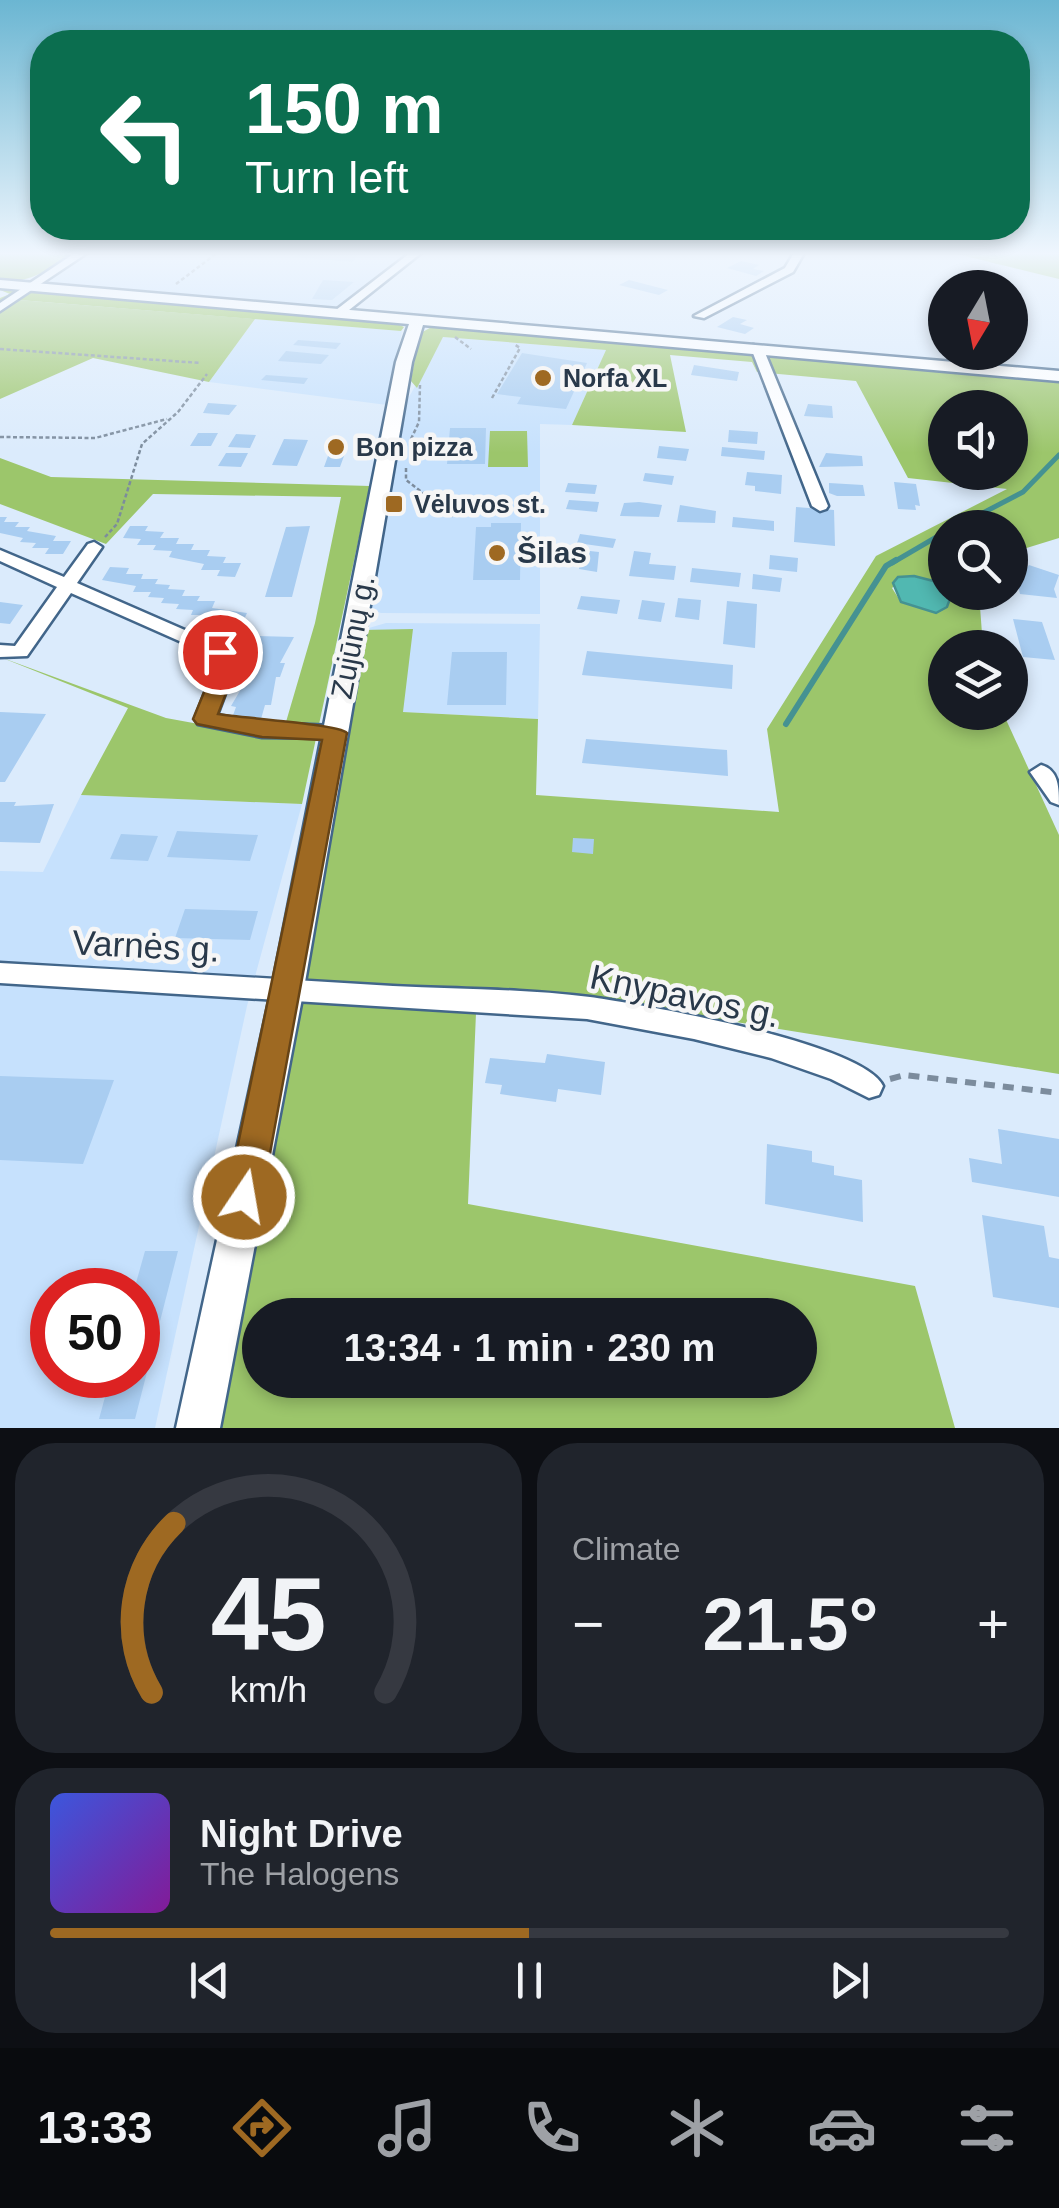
<!DOCTYPE html>
<html lang="en">
<head>
<meta charset="utf-8">
<style>
  body { margin:0; font-family:Helvetica,sans-serif; background:#20242c; color:#f1f3f6; height:100vh; display:flex; flex-direction:column; font-size:38px; white-space:nowrap }
  * { box-sizing:border-box; margin:0 }
  p { font-size:32px; color:#9ea1a6 }
  .icon { flex:none; width:55px; height:55px; fill:none; stroke:currentColor; stroke-width:2; stroke-linecap:round; stroke-linejoin:round }
  .map { position:relative; height:1428px; overflow:hidden }
  .details { display:flex; flex-direction:column; gap:15px; padding:15px; background:#0d0f14; flex:1 }
  .details>* { flex:none }
  .guide { position:absolute; left:30px; top:30px; width:1000px; height:210px; border-radius:40px; box-shadow:0 5px 15px #0003; background:#0b6e4f; color:#fff; overflow:hidden }
  .needle { width:65px; rotate:190deg }
  .controls { position:absolute; left:928px; top:270px; display:grid; gap:20px }
  .controls a { display:grid; place-items:center; width:100px; height:100px; border-radius:50%; background:#171b24; box-shadow:0 5px 15px #0003; font-size:50px }
  .speed { position:absolute; left:30px; top:1268px; display:flex; gap:20px; font-size:50px; font-weight:700; text-align:center }
  .speed>* { display:grid; place-content:center; width:130px; height:130px; border-radius:50%; background:#171b24; box-shadow:0 5px 15px #0003; line-height:1 }
  .speed .limit { border:15px solid #d22; background:#fff; color:#111 }
  .pin { position:absolute; display:grid; place-items:center; width:85px; height:85px; color:#fff; margin:-42px; border:5px solid #fff; border-radius:50%; box-shadow:0 2px 10px #0007 }
  .me { position:absolute; width:110px; margin:-55px; rotate:12deg; stroke-linejoin:round; filter:drop-shadow(0 0 8px #0008) }
  .turn { display:flex; align-items:center; gap:35px; height:210px; padding:0 50px; font-size:45px }
  .turn .icon { width:130px; height:130px; stroke-width:2.5 }
  .turn b { display:block; font-size:70px; line-height:85px }
  .big { font-size:75px; font-weight:600; line-height:1.1 }
  .details .card { flex:1; display:flex; flex-direction:column; justify-content:center; gap:15px; min-width:0; padding:0 35px; border-radius:40px; background:#20242c }
  .details .dial { align-items:center; gap:0 }
  .dial svg { height:260px; overflow:visible; fill:none; stroke:#363941; stroke-width:7; stroke-linecap:round; text-anchor:middle }
  .dial text { fill:#f1f3f6; stroke:none }
  .song { display:flex; align-items:center; gap:30px }
  .cover { width:120px; height:120px; border-radius:15px; background:linear-gradient(135deg,hsl(230 70% 55%),hsl(290 70% 35%)) }
  .played { height:10px; border-radius:5px; background:linear-gradient(90deg,#9e6922 50%,#363941 50%) }
  .keys { display:flex; justify-content:space-around; direction:ltr }
  .heat { display:flex; justify-content:space-between; align-items:center; font-size:55px; direction:ltr }
  .details .tiles { flex:1; display:grid; gap:15px; grid-template-columns:1fr 1fr }
  .card:last-child { grid-column:span 2 }
  .trip { position:absolute; left:242px; top:1298px; width:575px; height:100px; border-radius:50px; background:#171b24; box-shadow:0 5px 15px #0003; font-weight:600; line-height:100px; text-align:center }
  .menu { display:flex; height:160px; justify-content:space-around; align-items:center; background:#090b0e; color:#9ea1a6 }
  .menu .icon { width:70px; height:70px }
  .menu .on { color:#9e6922 }
  .menu b { font-size:45px; color:#f1f3f6 }
  .map>svg:first-child { display:block }
  .built { fill:#c6e1fd; fill-rule:evenodd }
  .green { fill:#9cc66b; fill-rule:evenodd }
  .forest { fill:#8abd45 }
  .water { fill:#51b8b1; stroke:#459292; stroke-width:2.5 }
  .lines { fill:none; stroke-linecap:round; stroke-linejoin:round }
  .stream-far1 { stroke:#459292; stroke-width:5 }
  .stream { stroke:#459292; stroke-width:6 }
  .building { fill:#a9cdf1 }
  .minor-casing { stroke:#42668a; stroke-width:5 }
  .major-casing { stroke:#42668a; stroke-width:5 }
  .path-far1 { stroke:#7c8c9d; stroke-width:2.5; stroke-dasharray:4 2.5; stroke-linecap:butt }
  .path { stroke:#7c8c9d; stroke-width:6; stroke-dasharray:11 8; stroke-linecap:butt }
  .minor { fill:#fff; fill-rule:evenodd }
  .major { fill:#fff; fill-rule:evenodd }
  .route { fill:#9e6922; stroke:#674416; stroke-width:2.5 }
  .poi-dot { fill:#9e6922; stroke:#f6f6f6; stroke-width:4 }
  .labels { text-anchor:middle; stroke-width:9; stroke-linejoin:round; paint-order:stroke }
  .far-poi-label { font-size:25px; font-weight:bold; fill:#29394a; stroke:#f6f6f6; text-anchor:start }
  .poi-label { font-size:30px; font-weight:bold; fill:#29394a; stroke:#f6f6f6; text-anchor:start }
  .street-label { font-size:30px; fill:#29394a; stroke:#f6f6f6 }
  .near-street-label { font-size:35px; fill:#29394a; stroke:#f6f6f6 }
</style>
</head>
<body>
<div class="map">
<svg width="1059" height="1428" viewBox="0 0 1059 1428">
  <rect width="100%" height="100%" fill="#dbebfc"/>
  <path class="built" d="M91 253H408L351 299 330 309 48 282Z
    M255 319 402 331 387 405 209 382Z
    M443 337 606 350 572 425 540 424V614L381 613 371 610 367 601 376 551 387 523 391 499 387 479 405 404Z
    M386 623 540 624 538 719 402 712 362 630Z
    M81 795 302 804 247 1006 155 1428H0V871L43 872ZM52 1290H138V1375H52Z"/>
  <path class="green" d="M0 253H74C49 269 31 283 0 282Z
    M953 253H1059V279Z
    M19 300 255 319 209 382 93 358 0 399V304Z
    M435 325 1059 380V538L1010 553V528H945V584L905 576 892 588 901 602 979 593 983 647 945 648V712L1003 713 1059 835V1074L580 997 477 989 468 1204 915 1286 955 1428H220L362 630 413 629 403 712 538 719 536 795 779 812 767 729 876 556 1007 489 908 478 856 381 757 372 752 362 670 355 686 432 572 425 606 350 443 337 417 388 411 381 419 334ZM945 408H1010V472H945ZM260 1315H800V1380H260Z
    M490 431H527L528 467H488Z
    M0 458 51 477 370 486 302 804 81 795 128 708 0 657 166 718 281 739 315 623 341 497 153 494 106 544 0 504Z"/>
  <path class="forest" d="M0 290 393 322 404 327 401 331 19 300 0 304V298L10 294Z"/>
  <path class="water" d="M914 576 945 584V592L952 593 947 607 936 613 901 602 893 583 898 577Z"/>
  <g class="lines">
    <path class="stream-far1" d="M954 528 1023 492 1059 455
      M892 563 945 532"/>
    <path class="stream" d="M786 724 886 566 896 560"/>
  </g>
  <path class="building" d="M299 253H357L360 254 352 262 294 257Z
    M741 261 759 265 753 269 764 271 756 276 727 268Z
    M323 280 354 282 332 300 312 299Z
    M629 280 660 288 668 290 659 295 619 285Z
    M733 317 747 320 740 324 754 328 745 334 717 327Z
    M298 340 341 343 336 349 293 345Z
    M286 351 329 355 321 364 278 361Z
    M522 353 587 363 566 409 517 404 521 397 497 394Z
    M694 365 739 372 737 381 691 375Z
    M266 375 308 378 304 384 261 380Z
    M208 403 237 405 229 415 203 413Z
    M808 404 832 406 833 418 804 416Z
    M450 428H486L485 464H447Z
    M729 430 758 432 757 444 728 442Z
    M198 433H218L211 446H190Z
    M236 434 256 435 250 448 228 447Z
    M284 439 308 440 297 466 272 465Z
    M332 445H348L340 467H324Z
    M659 446 689 449 686 461 657 458Z
    M722 447 765 451 764 460 721 456Z
    M226 453H248L241 467 218 466Z
    M826 453 862 456 863 466 819 467Z
    M747 472 782 475 781 494 755 491V486L745 485Z
    M645 473 674 476 672 485 643 481Z
    M894 482 916 484 920 506 915 505 916 510 898 509Z
    M568 483 597 485 595 494 565 492Z
    M829 483 863 485 865 496H837L829 493Z
    M569 500 599 502 597 512 566 509Z
    M639 502 662 505 659 517 620 516 624 503Z
    M680 505 716 511 715 523 677 522Z
    M796 507 834 510 835 546 794 542Z
    M0 517H7L4 522H19L15 527H30L27 531 56 536 53 541H71L63 554H45L49 548H32L36 543 20 542 23 538 0 533Z
    M733 517 774 521V531L732 527Z
    M491 523H521L520 580H473L476 527H491Z
    M130 526H148L145 531 164 532 160 538H179L176 544H194L191 550H210L207 556 226 557 223 563H241L235 577 217 576 220 570H201L204 564 169 557 172 551 153 550 156 545H137L141 539 123 538Z
    M310 526 292 597H265L286 527Z
    M580 534 616 539 613 548 577 543Z
    M581 550 599 552 597 572 579 569Z
    M634 551 651 553 649 564 676 566 674 580 629 576Z
    M770 555 798 558 797 572 769 569Z
    M1029 565 1059 575 1054 589 1057 598 1020 594 1015 572 1023 573Z
    M110 567 129 568 126 574H143L141 579H158L155 584 170 585 168 589 185 590 182 596H200L197 601H215L212 608 247 613 241 626H222L224 621H206L208 615H191L193 610 176 609 179 604 161 603 164 598 148 597 151 592H133L136 586 102 580Z
    M692 568 741 573 739 587 690 582Z
    M753 574 782 578 780 592 752 589Z
    M581 596 620 600 617 614 577 609Z
    M678 598 701 600 699 620 675 617Z
    M642 600 665 603 661 622 638 619Z
    M727 601 757 604 755 648 723 644Z
    M0 602 23 605 10 624 0 623Z
    M1013 619 1042 622 1055 660 1023 657Z
    M258 636 294 637 280 663H285L280 677H276L271 705H265L261 719 232 718 236 707 231 706 247 679 242 678 257 653 252 652Z
    M587 651 733 665 732 689 582 675Z
    M452 652H507L506 705H447Z
    M0 712 46 714 5 782H0Z
    M586 739 727 750 728 776 582 763Z
    M0 802H16L14 806 54 804 40 843 0 842Z
    M177 831 258 835 250 861 167 857Z
    M121 834 158 836 148 861 110 859Z
    M573 838 594 839 593 854 572 852Z
    M185 909 258 911 250 940 175 938Z
    M118 937 163 939 155 960 109 958Z
    M547 1054 605 1062 601 1095 558 1089 556 1102 500 1094 502 1085 485 1083 490 1058 545 1063Z
    M0 1076 114 1080 83 1164 0 1160Z
    M998 1129 1059 1139V1197L972 1182 969 1158 1002 1164Z
    M767 1144 812 1151V1162L834 1166V1175L862 1180 863 1222 765 1204Z
    M982 1215 1044 1226 1049 1257 1059 1259V1308L993 1297Z
    M145 1251H178L135 1419H99L111 1375H138L134 1290Z"/>
  <g class="lines">
    <defs>
      <path id="minor" d="M75 253H87L0 311V303Z
        M410 253H421L344 314H336V310Z
        M794 253H804L793 272 704 318 694 316 785 268Z
        M753 345 763 348 828 506 826 509 820 511 812 506 751 348Z
        M94 542 102 547 77 583 226 648 235 667 217 715 262 723 335 726 342 728 345 733 342 738 262 737 198 724 195 719 215 667 211 655 71 593 27 656 0 657V645L15 646 57 587 0 561V550L64 577 88 544Z
        M1041 765C1059 770 1059 788 1059 805L1051 802 1030 772Z
        M0 963C131 970 262 978 393 986 458 989 526 989 590 997 641 1004 863 1043 883 1086L879 1095 869 1098 831 1079 771 1058 694 1039 587 1019 0 983Z"/>
      <path id="major" d="M0 280 1059 371V381L423 325 412 362 304 988 220 1428H176L272 988 396 362 409 324 0 288Z"/>
    </defs>
    <use href="#minor" class="minor-casing"/>
    <use href="#major" class="major-casing"/>
    <path class="path-far1" d="M176 284 217 253
      M455 337 471 349
      M0 349 201 363
      M492 398 520 348 514 344
      M0 437 95 438 167 419
      M411 439 419 422 420 385
      M406 468V480L423 493 431 508 453 516
      M105 537 117 524 142 444 178 412 207 374"/>
    <path class="path" d="M890 1079 905 1075 1059 1093"/>
    <use href="#minor" class="minor"/>
    <use href="#major" class="major"/>
  </g>
  <linearGradient id="sky" x2="0" y2="1"><stop stop-color="#6bb6d2"/><stop offset="0.56" stop-color="#eff6fe"/><stop offset="1" stop-color="#eff6fe" stop-opacity="0"/></linearGradient>
  <rect width="1059" height="453" fill="url(#sky)"/>
  <path class="route" d="M220 645 227 647 236 668 218 714C241 718 339 724 347 733L262 1197 257 1209 244 1214 232 1209 227 1197 322 740 262 737 197 724 193 719 214 668 209 652Z"/>
  <g class="poi-dot">
    <circle cx="543" cy="378" r="10"/>
    <circle cx="336" cy="447" r="10"/>
    <rect x="384" y="494" width="20" height="20" rx="5"/>
    <circle cx="497" cy="553" r="10"/>
  </g>
  <g class="labels">
    <g class="far-poi-label">
      <text x="563" y="387">Norfa XL</text>
      <text x="356" y="456">Bon pizza</text>
      <text x="414" y="513">Vėluvos st.</text>
    </g>
    <g class="poi-label">
      <text x="517" y="563">Šilas</text>
    </g>
    <g class="street-label">
      <text transform="translate(353 637) rotate(-79)" y="10">Zujūnų g.</text>
    </g>
    <g class="near-street-label">
      <text transform="translate(146 946) rotate(3)" y="12">Varnės g.</text>
      <text transform="translate(685 996) rotate(12)" y="12">Knypavos g.</text>
    </g>
  </g>
</svg>
<div class="controls">
<a><svg class="needle" viewBox="-14 -14 28 28"><path d="M0-13l5 13h-10z" fill="#e53935"/><path d="M0 13l5-13h-10z" fill="#9ea1a6"/></svg></a>
<a><svg class="icon" aria-label="sound" viewBox="0 0 24 24"><path d="M4 9h4l5-4v14l-5-4H4zM17 9q2 3 0 6"/></svg></a>
<a><svg class="icon" aria-label="search" viewBox="0 0 24 24"><circle cx="10" cy="10" r="6"/><path d="M15 15l6 6"/></svg></a>
<a><svg class="icon" aria-label="layers" viewBox="0 0 24 24"><path d="M12 4l9 5-9 5-9-5zM3 14l9 5 9-5"/></svg></a>
</div>
<div class="speed"><div class="limit">50</div></div>
<div class="pin" style="left:220px;top:652px;background:#d93025"><svg class="icon" aria-label="arrive" viewBox="0 0 24 24"><path d="M6 21V4h12l-3 4 3 4H6"/></svg></div>
<svg class="me" style="left:244px;top:1197px" viewBox="-20 -20 40 40"><circle r="17" fill="#9e6922" stroke="#fff" stroke-width="3"/><path d="M0-11L8 9 0 5-8 9z" fill="#fff"/></svg>
<div class="trip">13:34 · 1 min · 230 m</div>
<div class="guide">
<div class="turn"><svg class="icon" aria-label="left" viewBox="0 0 24 24"><path d="M17 20v-9H6M10 6l-5 5 5 5"/></svg><div><b>150 m</b>Turn left</div></div>
</div>
</div>
<section class="details">
<div class="tiles">
<div class="card dial"><svg viewBox="0 0 100 80">
<path d="M14 69A42 42 0 1 1 86 69"/>
<path d="M14 69A42 42 0 0 1 21 17" stroke="#9e6922"/>
<text x="50" y="56" font-size="32" font-weight="700">45</text>
<text x="50" y="72" font-size="11">km/h</text>
</svg></div>
<div class="card"><p>Climate</p>
<div class="heat"><a>−</a><b class="big">21.5°</b><a>+</a></div>
</div>
<div class="card">
<div class="song"><i class="cover"></i><div><b>Night Drive</b><p>The Halogens</p></div></div>
<div class="played"></div>
<div class="keys"><svg class="icon" aria-label="previous" viewBox="0 0 24 24"><path d="M18 5L8 12l10 7zM5 5v14"/></svg><svg class="icon" aria-label="pause" viewBox="0 0 24 24"><path d="M8 5v14M16 5v14"/></svg><svg class="icon" aria-label="next" viewBox="0 0 24 24"><path d="M6 5l10 7-10 7zM19 5v14"/></svg></div>
</div>
</div>
</section>
<nav class="menu">
<b>13:33</b>
<svg class="icon on" aria-label="directions" viewBox="0 0 24 24"><path d="M12 3l9 9-9 9-9-9zM9 14v-3h6M13 9l2 2-2 2"/></svg>
<svg class="icon" aria-label="music" viewBox="0 0 24 24"><path d="M9 18V5l10-2v13"/><circle cx="6" cy="18" r="3"/><circle cx="16" cy="16" r="3"/></svg>
<svg class="icon" aria-label="phone" viewBox="0 0 24 24"><path d="M5 4h4l2 5-3 2q2 4 5 5l2-3 5 2v4C11 20 4 13 5 4z"/></svg>
<svg class="icon" aria-label="climate" viewBox="0 0 24 24"><path d="M12 3v18M4 7l16 10M4 17L20 7"/></svg>
<svg class="icon" aria-label="car" viewBox="0 0 24 24"><path d="M5 17H2v-5l4-1 3-4h7l3 4 3 1v5h-3M9 17h6M6 11h13"/><circle cx="7" cy="17" r="2"/><circle cx="17" cy="17" r="2"/></svg>
<svg class="icon" aria-label="filters" viewBox="0 0 24 24"><path d="M4 7h16M4 17h16"/><circle cx="9" cy="7" r="2"/><circle cx="15" cy="17" r="2"/></svg>
</nav>
</body>
</html>
